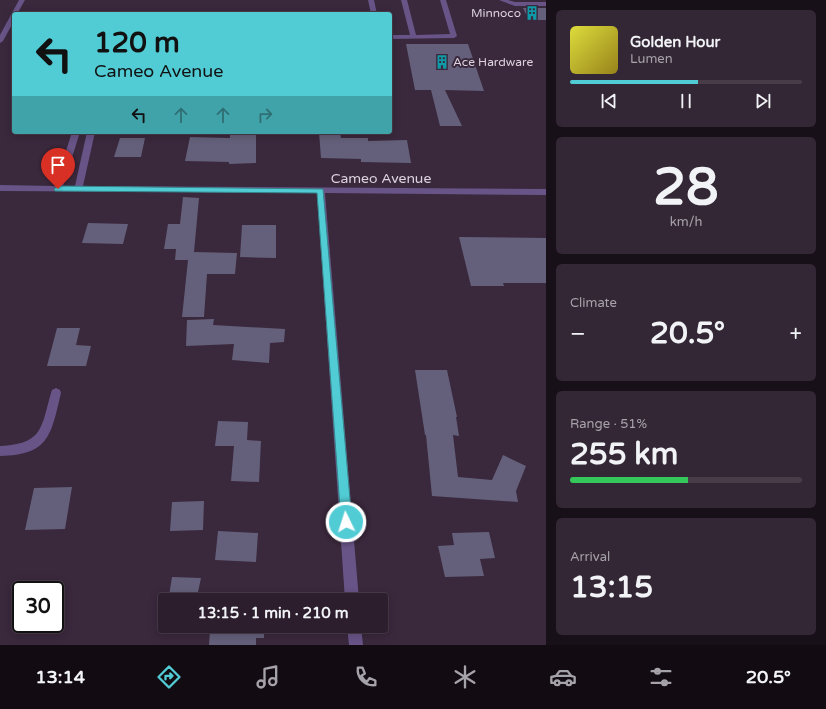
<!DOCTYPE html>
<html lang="en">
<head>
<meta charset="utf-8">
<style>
  body { margin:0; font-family:"Varela Round",sans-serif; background:#342735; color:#f1f3f6; height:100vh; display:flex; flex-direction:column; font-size:15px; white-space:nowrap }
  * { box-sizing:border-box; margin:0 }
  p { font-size:13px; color:#a6a2aa }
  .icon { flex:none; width:22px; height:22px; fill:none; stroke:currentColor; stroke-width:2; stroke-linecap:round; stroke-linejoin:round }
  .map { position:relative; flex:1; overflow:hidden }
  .panel { display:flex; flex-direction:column; gap:10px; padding:10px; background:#181019; width:280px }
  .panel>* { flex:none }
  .banner { position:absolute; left:12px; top:12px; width:380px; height:122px; border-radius:4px; box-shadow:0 2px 10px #0003,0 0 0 1px #483c49; background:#51ccd5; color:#111; overflow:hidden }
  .speed { position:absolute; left:12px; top:581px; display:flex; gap:8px; font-size:20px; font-weight:700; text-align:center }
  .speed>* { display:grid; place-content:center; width:52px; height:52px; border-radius:50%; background:#2c1e2d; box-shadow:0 2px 10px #0003,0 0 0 1px #483c49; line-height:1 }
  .speed .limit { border:2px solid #111; border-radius:6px; background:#fff; color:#111 }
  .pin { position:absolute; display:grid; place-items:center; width:34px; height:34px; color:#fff; margin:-41px -17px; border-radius:50% 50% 50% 0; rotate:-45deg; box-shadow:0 0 4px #0007 }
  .pin .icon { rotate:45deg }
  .me { position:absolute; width:44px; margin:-22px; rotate:356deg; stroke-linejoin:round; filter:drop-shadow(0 0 3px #0008) }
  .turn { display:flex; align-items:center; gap:14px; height:84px; padding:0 16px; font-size:18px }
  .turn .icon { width:52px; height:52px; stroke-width:2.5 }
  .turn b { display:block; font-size:28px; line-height:34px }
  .lanes { display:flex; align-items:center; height:38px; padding:0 16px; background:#0003; justify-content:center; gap:20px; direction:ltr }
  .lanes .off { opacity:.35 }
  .big { font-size:30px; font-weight:800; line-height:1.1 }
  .panel .card { flex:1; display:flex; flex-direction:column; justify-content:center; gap:6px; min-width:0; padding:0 14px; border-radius:6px; background:#342735 }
  .panel .dial { align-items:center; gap:0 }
  .dial b { font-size:52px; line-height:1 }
  .song { display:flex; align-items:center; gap:12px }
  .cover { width:48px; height:48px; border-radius:6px; background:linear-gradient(135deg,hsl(60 70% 55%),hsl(50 70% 35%)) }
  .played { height:4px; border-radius:2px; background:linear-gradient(90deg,#51ccd5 55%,#483c49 55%) }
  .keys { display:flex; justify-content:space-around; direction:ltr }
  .heat { display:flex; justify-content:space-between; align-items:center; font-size:22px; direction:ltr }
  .charge { height:6px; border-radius:3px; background:linear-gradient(90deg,#34c759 51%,#483c49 0) }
  .trip { position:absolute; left:158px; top:593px; width:230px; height:40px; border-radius:4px; background:#2c1e2d; box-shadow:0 2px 10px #0003,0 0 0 1px #483c49; font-weight:800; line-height:40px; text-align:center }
  .menu { display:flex; height:64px; justify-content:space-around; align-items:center; background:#120c12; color:#a6a2aa }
  .menu .icon { width:28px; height:28px }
  .menu .on { color:#51ccd5 }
  .menu b { font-size:18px; color:#f1f3f6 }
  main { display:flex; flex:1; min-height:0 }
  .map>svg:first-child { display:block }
  .building { fill:#64607b }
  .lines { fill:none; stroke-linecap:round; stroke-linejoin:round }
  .minor { fill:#685487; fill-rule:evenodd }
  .route { fill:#51ccd5; stroke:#35858a }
  .labels { text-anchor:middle; stroke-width:4; stroke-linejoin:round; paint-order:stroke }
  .far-poi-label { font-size:12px; fill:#ddd2de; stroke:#3a283c; text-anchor:end }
  .street-label { font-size:14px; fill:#ddd2de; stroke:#3a283c }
</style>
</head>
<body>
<main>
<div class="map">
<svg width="546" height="645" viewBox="0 0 546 645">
  <rect width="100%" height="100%" fill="#3a283c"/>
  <path class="building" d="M523 8H546V20H529Z
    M406 44H468L484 91 445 90 462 126H440L431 90H415Z
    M230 132H256V163L229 164V162L185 161 190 137 230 138Z
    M319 132H340L341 138H368V141L407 140 411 163 361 162V159L321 158Z
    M120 138H145L141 157H114Z
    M183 197 199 198 194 252 237 253 235 274H207L204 317H182L188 260H175L176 249H164L168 224H180Z
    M88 223 128 224 123 244 82 243Z
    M242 225H276V258L240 257Z
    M459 237 546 238V283H503L504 286H471Z
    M214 319 213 325 285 329 284 342 270 343 269 363 232 360 234 344 186 346 187 320Z
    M57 328H80L76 345 91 346 86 366H47Z
    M415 370H447L457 417H456L459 436 453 435 458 477 492 480 503 455 526 466 516 491 518 502 432 496 426 435H425Z
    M218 421 248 422 247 440 261 441 259 482 231 481 234 446H215Z
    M72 487 65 529 25 530 34 488Z
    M204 501 203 530 170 531 172 502Z
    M218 531 258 533 256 562 215 560Z
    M489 532 495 558 480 559 484 576 445 577 438 546 454 545 452 533Z
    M172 577 201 578 197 597 169 596Z
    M205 626H264V638H256V645H209L210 630 205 629Z"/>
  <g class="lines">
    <path class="minor" d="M19 0H25L17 14H14V21L3 41 0 43V35Z
      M368 0H374L377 14H371Z
      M401 0H407L416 35 450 34 440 0H446L457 36 454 38 390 39V35H410Z
      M499 0H508L515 2H546V6H515Z
      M72 132H80L63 186H75L87 132H95L83 186 546 189V195L325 193 359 600H345L317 193 0 191V185L55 186Z
      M56 388 60 390 61 393C51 434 50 455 0 456V446C43 444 41 428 51 393L52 390Z
      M347 626H361L363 645H349Z"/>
  </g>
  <path class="route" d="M58 186 323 189 352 522 350 526 346 528 342 526 341 522 317 193 55 191 54 189Z"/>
  <defs>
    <symbol id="building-bare" viewBox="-9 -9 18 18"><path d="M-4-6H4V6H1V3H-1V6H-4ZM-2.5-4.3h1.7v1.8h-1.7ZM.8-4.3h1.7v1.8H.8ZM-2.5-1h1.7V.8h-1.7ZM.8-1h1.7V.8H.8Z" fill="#0f9aa8" stroke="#3a283c" stroke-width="2.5" paint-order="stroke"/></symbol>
  </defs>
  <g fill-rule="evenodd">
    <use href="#building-bare" x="522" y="3" width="20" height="20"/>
    <use href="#building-bare" x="432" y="52" width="20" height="20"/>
  </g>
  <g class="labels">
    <g class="far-poi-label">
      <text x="521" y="17">Minnoco</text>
      <text x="453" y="66" text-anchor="start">Ace Hardware</text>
    </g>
    <g class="street-label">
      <text x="381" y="183">Cameo Avenue</text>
    </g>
  </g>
</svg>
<div class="speed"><div class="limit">30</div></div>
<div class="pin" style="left:58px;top:189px;background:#d93025"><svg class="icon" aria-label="arrive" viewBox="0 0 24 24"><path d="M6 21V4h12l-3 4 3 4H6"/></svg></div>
<svg class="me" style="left:346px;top:522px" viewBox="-20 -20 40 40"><circle r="17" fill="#51ccd5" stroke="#fff" stroke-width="3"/><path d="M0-11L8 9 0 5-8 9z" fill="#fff"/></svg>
<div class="trip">13:15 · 1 min · 210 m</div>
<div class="banner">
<div class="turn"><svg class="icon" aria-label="left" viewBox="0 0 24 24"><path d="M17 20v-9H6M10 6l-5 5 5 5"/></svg><div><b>120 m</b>Cameo Avenue</div></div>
<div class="lanes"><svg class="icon" aria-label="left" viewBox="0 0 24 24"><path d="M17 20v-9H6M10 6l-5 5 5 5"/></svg><svg class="icon off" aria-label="ahead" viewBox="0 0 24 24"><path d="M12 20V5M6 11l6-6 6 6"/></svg><svg class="icon off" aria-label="ahead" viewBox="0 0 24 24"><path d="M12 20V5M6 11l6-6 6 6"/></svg><svg class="icon off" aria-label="right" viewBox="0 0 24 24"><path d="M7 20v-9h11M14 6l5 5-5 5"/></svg></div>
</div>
</div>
<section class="panel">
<div class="card">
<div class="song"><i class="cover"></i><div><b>Golden Hour</b><p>Lumen</p></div></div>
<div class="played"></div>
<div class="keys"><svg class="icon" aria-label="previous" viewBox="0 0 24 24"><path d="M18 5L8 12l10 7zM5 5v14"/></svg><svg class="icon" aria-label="pause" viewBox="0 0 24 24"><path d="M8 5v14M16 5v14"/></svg><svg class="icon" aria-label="next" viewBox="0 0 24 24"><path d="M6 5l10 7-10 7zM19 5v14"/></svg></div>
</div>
<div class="card dial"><b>28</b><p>km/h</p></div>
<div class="card"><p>Climate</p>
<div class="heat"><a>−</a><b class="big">20.5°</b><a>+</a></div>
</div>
<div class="card"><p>Range · 51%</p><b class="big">255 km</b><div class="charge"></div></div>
<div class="card"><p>Arrival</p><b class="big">13:15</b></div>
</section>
</main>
<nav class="menu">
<b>13:14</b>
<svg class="icon on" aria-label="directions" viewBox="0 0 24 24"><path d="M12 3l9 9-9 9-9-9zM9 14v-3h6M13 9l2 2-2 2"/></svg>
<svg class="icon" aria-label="music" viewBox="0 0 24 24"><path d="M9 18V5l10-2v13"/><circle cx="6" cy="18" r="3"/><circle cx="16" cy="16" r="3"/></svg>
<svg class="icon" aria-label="phone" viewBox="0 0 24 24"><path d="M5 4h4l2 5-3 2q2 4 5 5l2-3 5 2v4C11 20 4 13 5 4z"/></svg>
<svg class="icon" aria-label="climate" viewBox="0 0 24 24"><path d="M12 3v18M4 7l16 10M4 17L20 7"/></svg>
<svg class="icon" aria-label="car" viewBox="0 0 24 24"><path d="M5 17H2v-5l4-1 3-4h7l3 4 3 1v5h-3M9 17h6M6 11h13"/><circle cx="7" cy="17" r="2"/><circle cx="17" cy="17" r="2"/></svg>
<svg class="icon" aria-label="filters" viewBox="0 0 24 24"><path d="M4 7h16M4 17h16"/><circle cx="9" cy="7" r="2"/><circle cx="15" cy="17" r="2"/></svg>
<b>20.5°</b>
</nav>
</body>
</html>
